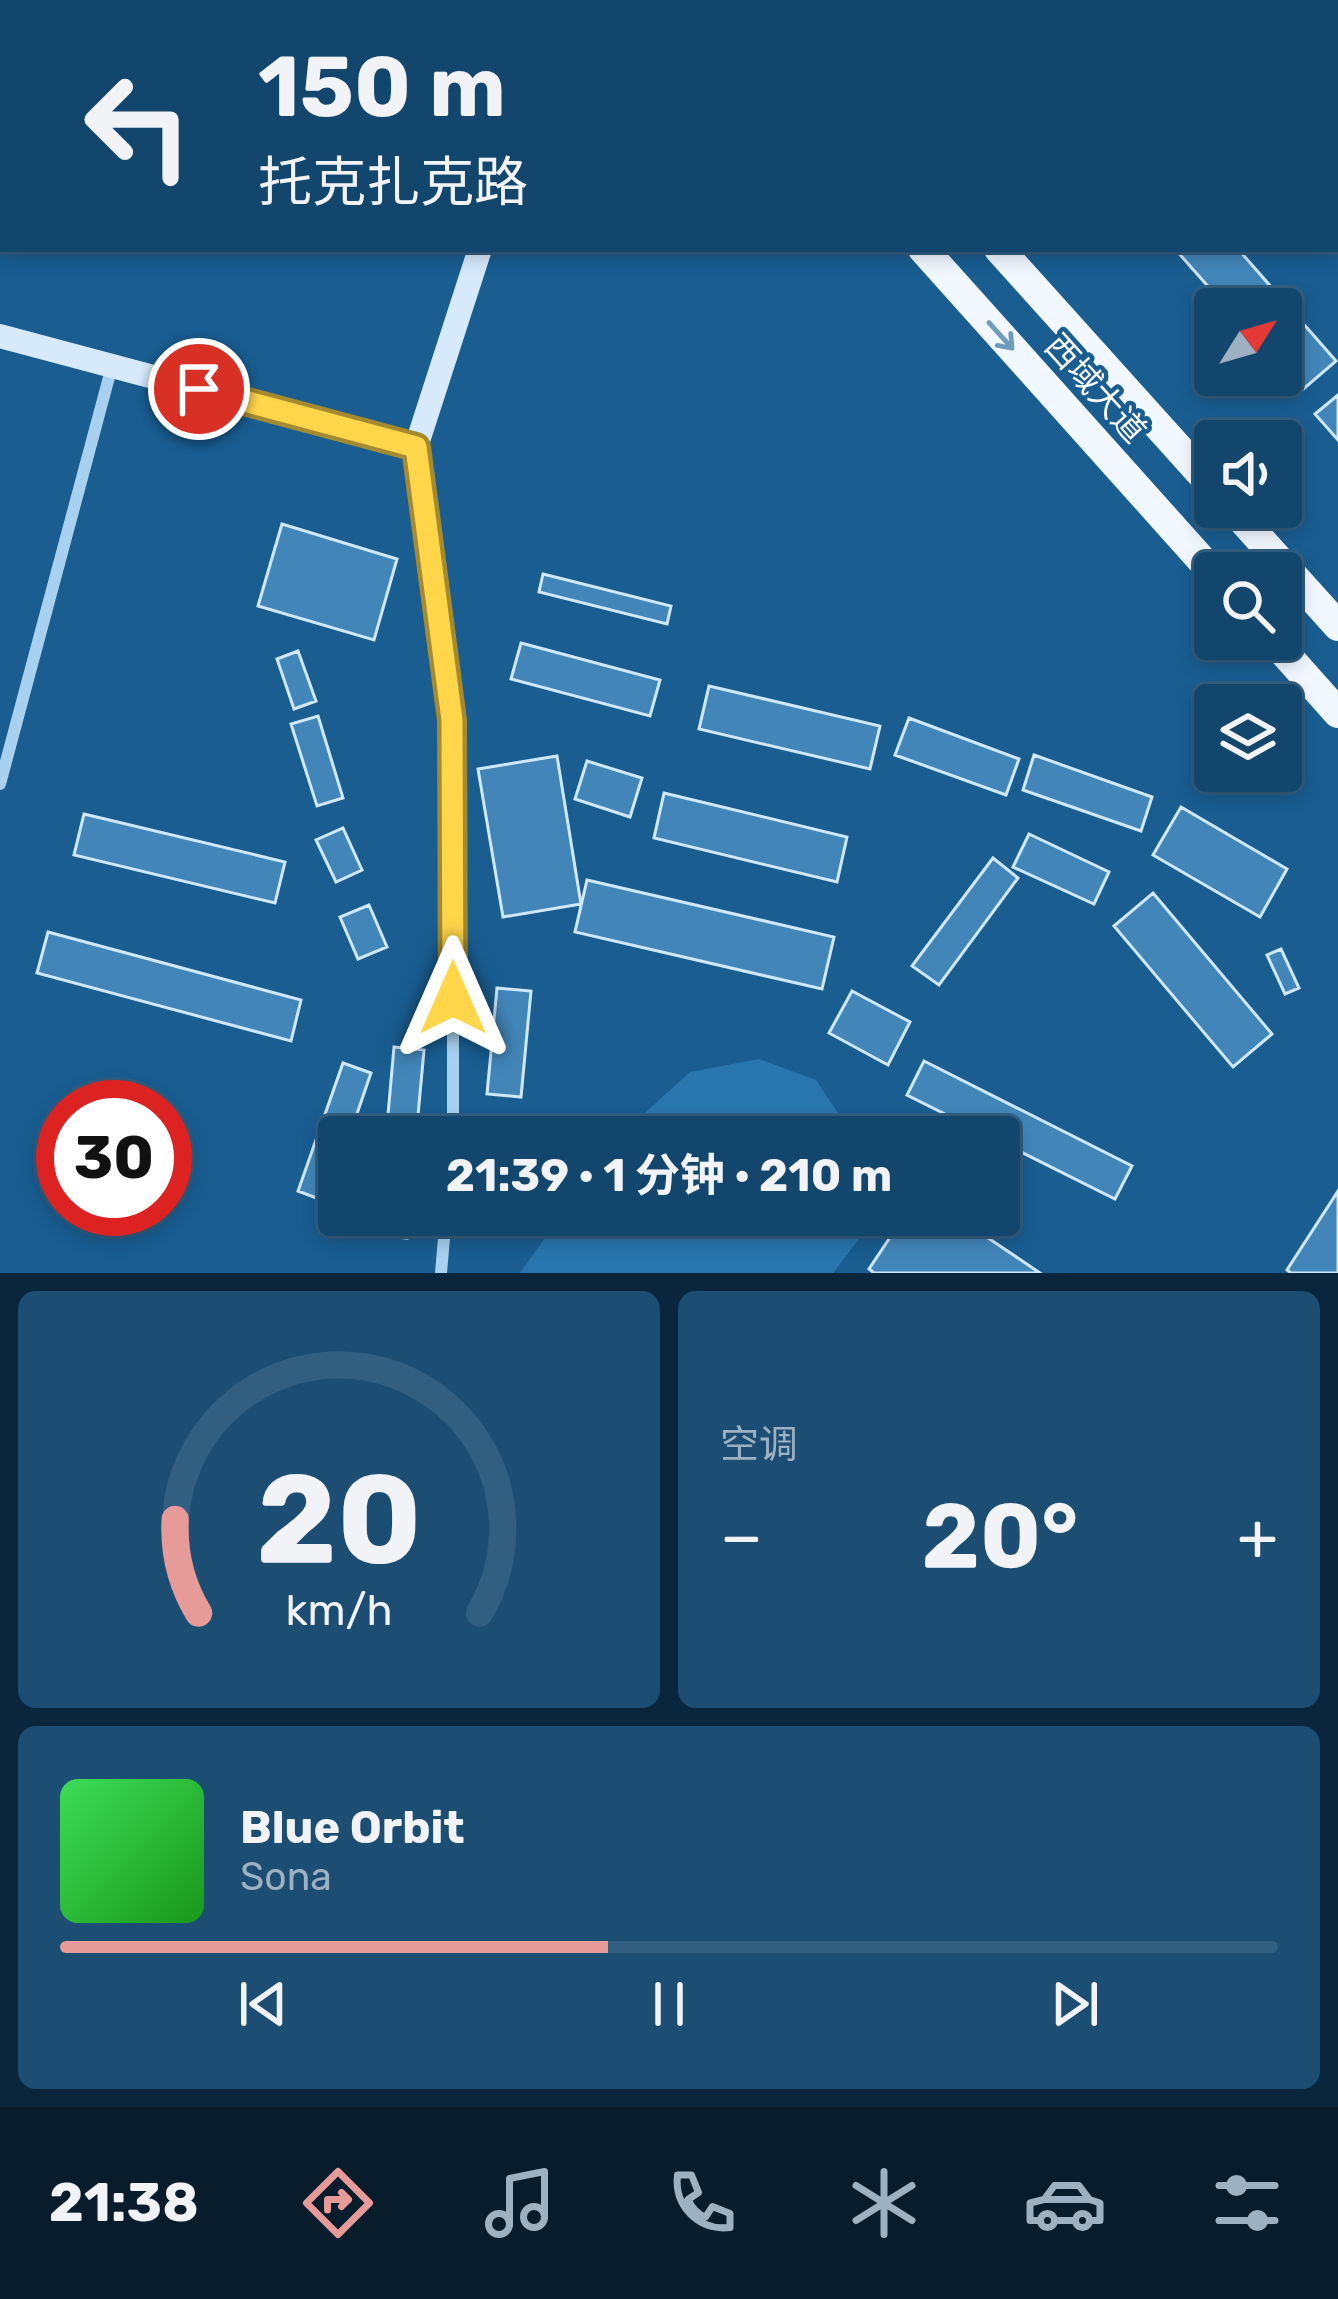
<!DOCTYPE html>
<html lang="zh">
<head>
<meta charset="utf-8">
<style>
  body { margin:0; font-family:Rubik,"Noto Sans SC",sans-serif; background:#1c4d72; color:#f1f3f6; height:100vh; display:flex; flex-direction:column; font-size:45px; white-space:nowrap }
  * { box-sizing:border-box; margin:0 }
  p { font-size:39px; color:#9db1c2 }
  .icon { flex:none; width:66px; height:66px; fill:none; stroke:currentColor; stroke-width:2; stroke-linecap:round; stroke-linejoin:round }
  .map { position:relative; height:1273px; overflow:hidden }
  .details { display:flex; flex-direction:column; gap:18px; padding:18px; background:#0a263c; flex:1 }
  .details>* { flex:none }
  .top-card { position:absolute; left:0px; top:0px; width:1338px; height:252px; box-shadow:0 6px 18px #0003,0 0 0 3px #325e80; background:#13466d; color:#f1f3f6; overflow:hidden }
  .needle { width:78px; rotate:53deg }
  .buttons { position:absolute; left:1194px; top:288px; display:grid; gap:24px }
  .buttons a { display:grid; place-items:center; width:108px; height:108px; border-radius:12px; background:#13466d; box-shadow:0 6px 18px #0003,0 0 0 3px #325e80; font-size:60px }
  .speed { position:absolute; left:36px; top:1080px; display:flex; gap:24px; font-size:60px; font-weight:700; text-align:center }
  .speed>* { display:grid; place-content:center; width:156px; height:156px; border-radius:50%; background:#13466d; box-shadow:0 6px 18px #0003,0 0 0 3px #325e80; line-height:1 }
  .speed .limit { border:18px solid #d22; background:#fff; color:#111 }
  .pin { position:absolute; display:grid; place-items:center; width:102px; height:102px; color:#fff; margin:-51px; border:6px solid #fff; border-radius:50%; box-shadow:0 3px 12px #0007 }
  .me { position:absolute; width:132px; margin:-66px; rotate:0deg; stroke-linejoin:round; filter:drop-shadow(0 0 9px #0008) }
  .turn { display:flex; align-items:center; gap:42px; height:252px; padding:0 60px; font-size:54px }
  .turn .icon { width:156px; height:156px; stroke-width:2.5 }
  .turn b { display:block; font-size:84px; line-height:102px }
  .big { font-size:90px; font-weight:700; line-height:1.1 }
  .details .widget { flex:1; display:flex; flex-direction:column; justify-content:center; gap:18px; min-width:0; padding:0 42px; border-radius:18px; background:#1c4d72 }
  .details .dial { align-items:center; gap:0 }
  .dial svg { height:312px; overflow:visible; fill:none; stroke:#325e80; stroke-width:7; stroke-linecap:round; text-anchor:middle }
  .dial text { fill:#f1f3f6; stroke:none }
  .song { display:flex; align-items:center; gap:36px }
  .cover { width:144px; height:144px; border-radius:18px; background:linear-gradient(135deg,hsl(130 70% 55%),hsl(120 70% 35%)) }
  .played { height:12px; border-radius:6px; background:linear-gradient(90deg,#e69b98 45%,#325e80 45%) }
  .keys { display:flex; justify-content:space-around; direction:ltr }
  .heat { display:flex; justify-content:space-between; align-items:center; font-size:66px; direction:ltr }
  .details .tiles { flex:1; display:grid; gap:18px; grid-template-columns:1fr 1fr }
  .widget:last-child { grid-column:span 2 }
  .trip { position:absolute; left:318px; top:1116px; width:702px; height:120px; border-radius:12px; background:#13466d; box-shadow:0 6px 18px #0003,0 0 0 3px #325e80; font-weight:700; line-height:120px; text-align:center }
  .menu { display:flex; height:192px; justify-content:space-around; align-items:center; background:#081c2c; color:#9db1c2 }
  .menu .icon { width:84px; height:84px }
  .menu .selected { color:#e69b98 }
  .menu b { font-size:54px; color:#f1f3f6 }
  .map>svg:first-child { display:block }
  .green { fill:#2976ae }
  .building { fill:#4286b9; stroke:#cfe8fb; stroke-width:3 }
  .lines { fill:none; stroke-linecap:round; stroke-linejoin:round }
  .street { stroke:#a8d1ef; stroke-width:12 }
  .secondary { stroke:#d6eafb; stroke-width:24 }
  .primary { stroke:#f1f8ff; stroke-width:30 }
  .oneway { stroke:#6f9bbd }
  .route-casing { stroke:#a68a30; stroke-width:30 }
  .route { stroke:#ffd54a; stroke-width:21 }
  .labels { text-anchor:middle; stroke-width:9; stroke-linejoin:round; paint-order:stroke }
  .street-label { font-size:33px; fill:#fff; stroke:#195d91 }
</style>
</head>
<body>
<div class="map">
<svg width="1338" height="1273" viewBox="0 0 1338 1273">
  <rect width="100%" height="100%" fill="#195d91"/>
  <path class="green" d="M759 1059 816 1080 854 1137H618L690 1072Z
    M561 1215H877L833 1273H520Z"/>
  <path class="building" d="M1175 249H1238L1336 361 1300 392 1281 370V309H1228Z
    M1338 395V440L1315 414Z
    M282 524 397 559 374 640 258 606Z
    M543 574 671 606 667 624 539 592Z
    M521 643 660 680 650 716 511 679Z
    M298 651 316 701 294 709 277 659Z
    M709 686 880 726 870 769 699 729Z
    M318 716 343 798 317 806 291 724Z
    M909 718 1019 759 1006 795 895 755Z
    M1034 755 1152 797 1141 831 1023 790Z
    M557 756 581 904 503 917 478 769Z
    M587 761 642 778 630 817 575 799Z
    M664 793 847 837 837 882 654 838Z
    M1181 807 1287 869 1260 917 1153 855Z
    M84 814 285 862 275 903 74 855Z
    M343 828 362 870 336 882 316 840Z
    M1029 834 1109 872 1094 904 1013 867Z
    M993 858 1018 878 939 985 912 966Z
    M587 880 834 937 822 989 575 932Z
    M1153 893 1272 1034 1233 1067 1114 926Z
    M369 905 387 947 358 959 340 917Z
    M48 932 301 1000 291 1041 37 973Z
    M1281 949 1299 988 1285 994 1267 955Z
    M497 988 531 991 521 1097 487 1094Z
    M852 991 910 1022 888 1065 829 1033Z
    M394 1047 424 1050 416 1137H386Z
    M924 1061 1132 1166 1115 1199 999 1141V1137H991L907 1095Z
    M343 1063 371 1073 349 1137H339V1167L327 1202 298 1191Z
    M1338 1191V1273H1291L1287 1270Z
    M379 1215H410L407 1238 377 1235Z
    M905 1215H954L1040 1273H874L869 1269Z"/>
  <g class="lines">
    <path class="street" d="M416 447 453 720V1137
      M0 784 112 366
      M441 1273 446 1215"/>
    <path class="secondary" d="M559 3 560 0
      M0 336 416 447 480 249"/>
    <path class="primary" d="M700 0 702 3
      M776 0 779 3
      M923 249 1215 575
      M999 249 1215 489
      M1231 507 1338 626
      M1272 639 1338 713"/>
  </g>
  <defs><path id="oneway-shaft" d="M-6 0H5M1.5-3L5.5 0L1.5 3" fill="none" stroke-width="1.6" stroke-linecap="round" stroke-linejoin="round" transform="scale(3)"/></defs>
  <use class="oneway" href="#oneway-shaft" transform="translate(1001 336) rotate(48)"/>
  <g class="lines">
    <defs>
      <path id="route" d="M199 389 416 447 452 720 453 998"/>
    </defs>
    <use href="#route" class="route-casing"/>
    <use href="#route" class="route"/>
  </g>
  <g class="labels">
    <g class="street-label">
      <text transform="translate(1096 388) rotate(48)" y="12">西域大道</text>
    </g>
  </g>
</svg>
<div class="buttons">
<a><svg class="needle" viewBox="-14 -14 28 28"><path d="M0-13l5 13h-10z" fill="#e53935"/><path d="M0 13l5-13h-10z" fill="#9db1c2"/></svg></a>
<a><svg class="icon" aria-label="sound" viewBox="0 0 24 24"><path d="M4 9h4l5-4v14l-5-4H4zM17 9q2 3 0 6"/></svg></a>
<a><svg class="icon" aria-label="search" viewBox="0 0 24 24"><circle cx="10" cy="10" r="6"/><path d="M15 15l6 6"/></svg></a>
<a><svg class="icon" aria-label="layers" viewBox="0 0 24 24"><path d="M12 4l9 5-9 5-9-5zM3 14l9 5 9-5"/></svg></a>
</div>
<div class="speed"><div class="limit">30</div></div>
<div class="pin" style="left:199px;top:389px;background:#d93025"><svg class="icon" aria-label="arrive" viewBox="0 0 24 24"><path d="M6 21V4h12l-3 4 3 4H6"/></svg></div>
<svg class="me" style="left:453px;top:998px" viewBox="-20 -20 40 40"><path d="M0-17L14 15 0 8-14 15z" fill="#ffd54a" stroke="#fff" stroke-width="4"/></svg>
<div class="trip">21:39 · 1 分钟 · 210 m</div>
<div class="top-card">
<div class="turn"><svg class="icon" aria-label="left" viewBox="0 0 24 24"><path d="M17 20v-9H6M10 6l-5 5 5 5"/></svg><div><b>150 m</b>托克扎克路</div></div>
</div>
</div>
<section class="details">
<div class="tiles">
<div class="widget dial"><svg viewBox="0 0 100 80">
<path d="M14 69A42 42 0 1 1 86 69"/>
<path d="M14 69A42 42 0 0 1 8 45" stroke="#e69b98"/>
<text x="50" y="56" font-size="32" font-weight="700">20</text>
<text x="50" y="72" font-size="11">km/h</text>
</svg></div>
<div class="widget"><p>空调</p>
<div class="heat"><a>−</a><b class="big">20°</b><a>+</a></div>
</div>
<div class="widget">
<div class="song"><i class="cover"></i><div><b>Blue Orbit</b><p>Sona</p></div></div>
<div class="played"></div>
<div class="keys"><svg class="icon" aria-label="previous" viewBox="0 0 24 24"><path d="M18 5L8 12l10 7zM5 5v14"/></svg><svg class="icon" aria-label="pause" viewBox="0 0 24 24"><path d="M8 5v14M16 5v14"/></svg><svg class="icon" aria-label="next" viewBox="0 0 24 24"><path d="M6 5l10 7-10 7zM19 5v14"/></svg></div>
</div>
</div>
</section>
<nav class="menu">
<b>21:38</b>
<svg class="icon selected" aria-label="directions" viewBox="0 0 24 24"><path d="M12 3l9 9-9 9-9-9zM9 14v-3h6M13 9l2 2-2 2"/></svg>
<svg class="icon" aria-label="music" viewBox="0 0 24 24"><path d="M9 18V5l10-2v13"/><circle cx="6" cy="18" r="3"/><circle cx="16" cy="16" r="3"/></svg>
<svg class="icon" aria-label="phone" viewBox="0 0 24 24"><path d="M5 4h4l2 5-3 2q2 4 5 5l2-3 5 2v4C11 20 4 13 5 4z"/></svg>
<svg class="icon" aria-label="climate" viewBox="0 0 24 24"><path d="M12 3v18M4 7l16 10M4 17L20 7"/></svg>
<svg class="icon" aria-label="car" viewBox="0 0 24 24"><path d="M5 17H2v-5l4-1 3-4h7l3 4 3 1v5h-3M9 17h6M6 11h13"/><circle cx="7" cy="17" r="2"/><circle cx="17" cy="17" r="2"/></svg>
<svg class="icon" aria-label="filters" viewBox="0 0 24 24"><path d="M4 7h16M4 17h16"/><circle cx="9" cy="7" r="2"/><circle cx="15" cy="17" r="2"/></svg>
</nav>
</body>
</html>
